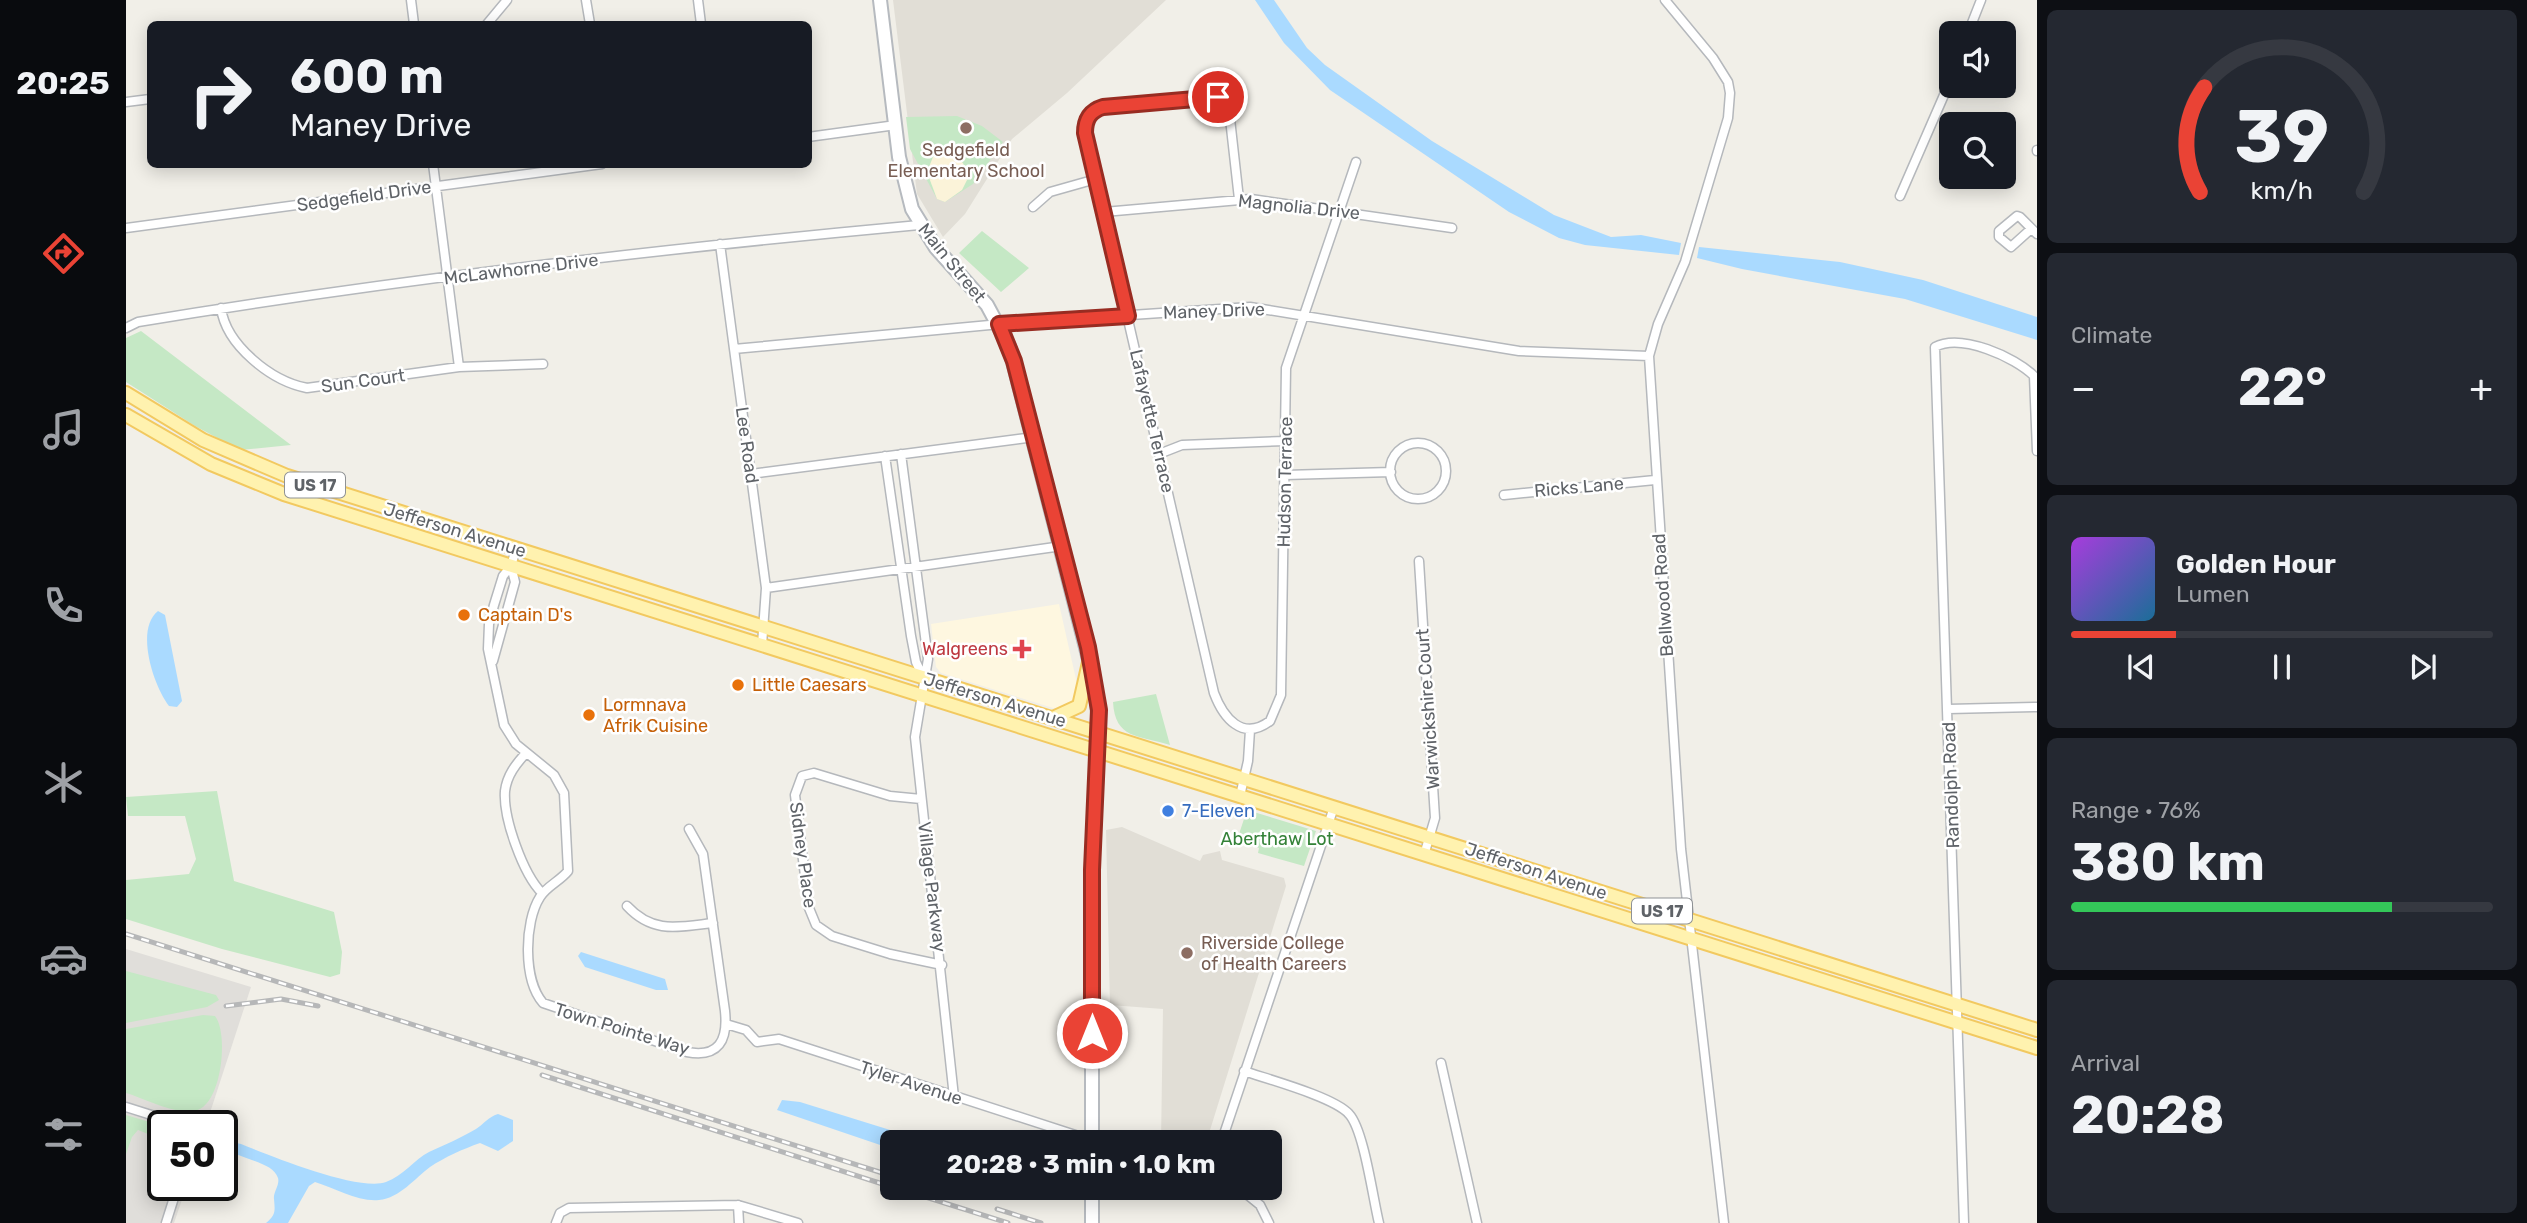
<!DOCTYPE html>
<html lang="en">
<head>
<meta charset="utf-8">
<style>
  body { margin:0; font-family:Rubik,sans-serif; background:#242831; color:#f1f3f6; height:100vh; display:flex; flex-direction:column; font-size:26px; white-space:nowrap }
  * { box-sizing:border-box; margin:0 }
  p { font-size:23px; color:#9ea1a6 }
  .icon { flex:none; width:38px; height:38px; fill:none; stroke:currentColor; stroke-width:2; stroke-linecap:round; stroke-linejoin:round }
  .map { position:relative; flex:1; overflow:hidden }
  .side { display:flex; flex-direction:column; gap:10px; padding:10px; background:#0d0f14; width:490px }
  .side>* { flex:none }
  .top-card { position:absolute; left:21px; top:21px; width:665px; height:147px; border-radius:10px; box-shadow:0 4px 18px #0003; background:#171b24; color:#f1f3f6; overflow:hidden }
  .buttons { position:absolute; left:1813px; top:21px; display:grid; gap:14px }
  .buttons a { display:grid; place-items:center; width:77px; height:77px; border-radius:10px; background:#171b24; box-shadow:0 4px 18px #0003; font-size:35px }
  .speed { position:absolute; left:21px; top:1110px; display:flex; gap:14px; font-size:35px; font-weight:700; text-align:center }
  .speed>* { display:grid; place-content:center; width:91px; height:91px; border-radius:50%; background:#171b24; box-shadow:0 4px 18px #0003; line-height:1 }
  .speed .limit { border:4px solid #111; border-radius:10px; background:#fff; color:#111 }
  .pin { position:absolute; display:grid; place-items:center; width:60px; height:60px; color:#fff; margin:-30px; border:4px solid #fff; border-radius:50%; box-shadow:0 2px 7px #0007 }
  .me { position:absolute; width:77px; margin:-38px; rotate:0deg; stroke-linejoin:round; filter:drop-shadow(0 0 5px #0008) }
  .turn { display:flex; align-items:center; gap:24px; height:147px; padding:0 28px; font-size:32px }
  .turn .icon { width:91px; height:91px; stroke-width:2.5 }
  .turn b { display:block; font-size:49px; line-height:60px }
  .big { font-size:52px; font-weight:700; line-height:1.1 }
  .side .widget { flex:1; display:flex; flex-direction:column; justify-content:center; gap:10px; min-width:0; padding:0 24px; border-radius:10px; background:#242831 }
  .side .dial { align-items:center; gap:0 }
  .dial svg { height:182px; overflow:visible; fill:none; stroke:#363941; stroke-width:7; stroke-linecap:round; text-anchor:middle }
  .dial text { fill:#f1f3f6; stroke:none }
  .song { display:flex; align-items:center; gap:21px }
  .cover { width:84px; height:84px; border-radius:10px; background:linear-gradient(135deg,hsl(280 70% 55%),hsl(200 70% 35%)) }
  .played { height:7px; border-radius:4px; background:linear-gradient(90deg,#ea4335 25%,#363941 25%) }
  .keys { display:flex; justify-content:space-around; direction:ltr }
  .heat { display:flex; justify-content:space-between; align-items:center; font-size:38px; direction:ltr }
  .charge { height:10px; border-radius:5px; background:linear-gradient(90deg,#34c759 76%,#363941 0) }
  .trip { position:absolute; left:754px; top:1130px; width:402px; height:70px; border-radius:10px; background:#171b24; box-shadow:0 4px 18px #0003; font-weight:700; line-height:70px; text-align:center }
  main { display:flex; flex:1; min-height:0 }
  .tabs { display:flex; flex-direction:column; width:126px; justify-content:space-around; align-items:center; background:#090b0e; color:#9ea1a6 }
  .tabs .icon { width:49px; height:49px }
  .tabs .selected { color:#ea4335 }
  .tabs b { font-size:32px; color:#f1f3f6 }
  .map>svg:first-child { display:block }
  .commercial { fill:#fef7e0 }
  .industrial { fill:#e0deda }
  .education { fill:#e1ded6 }
  .green { fill:#c5e8c5 }
  .sand { fill:#fbf3d9 }
  .water { fill:#aadaff }
  .lines { fill:none; stroke-linecap:round; stroke-linejoin:round }
  .minor-casing { stroke:#b5b8bc; stroke-width:11 }
  .secondary-casing { stroke:#b6babf; stroke-width:16 }
  .primary-casing { stroke:#f2c960; stroke-width:16 }
  .minor { stroke:#fff; stroke-width:8 }
  .secondary { stroke:#fff; stroke-width:12 }
  .primary { stroke:#fff2af; stroke-width:12 }
  .rail-casing { stroke:#b6b7b8; stroke-width:5 }
  .rail { stroke:#fff; stroke-width:2.5; stroke-dasharray:8; stroke-linecap:butt }
  .route-casing { stroke:#982c22; stroke-width:18 }
  .route { stroke:#ea4335; stroke-width:12 }
  .education-dot { fill:#8d6e63; stroke:#fff; stroke-width:2.5 }
  .food-dot { fill:#e8710a; stroke:#fff; stroke-width:2.5 }
  .health-dot { fill:#e0444e; stroke:#fff; stroke-width:2.5 }
  .shop-dot { fill:#3f7fe0; stroke:#fff; stroke-width:2.5 }
  .labels { text-anchor:middle; stroke-width:5; stroke-linejoin:round; paint-order:stroke }
  .shield { fill:#fff; stroke:#8f9295; stroke-width:2 }
  .shield-label { font-size:16px; font-weight:bold; fill:#5f6368 }
  .education-label { font-size:18px; fill:#785e54; stroke:#fff }
  .street-label { font-size:18px; fill:#5f6368; stroke:#fff }
  .food-label { font-size:18px; fill:#c56008; stroke:#fff; text-anchor:start }
  .health-label { font-size:18px; fill:#be3a42; stroke:#fff; text-anchor:end }
  .shop-label { font-size:18px; fill:#366cbe; stroke:#fff; text-anchor:start }
  .park-label { font-size:18px; fill:#348238; stroke:#fff }
</style>
</head>
<body>
<main>
<nav class="tabs">
<b>20:25</b>
<svg class="icon selected" aria-label="directions" viewBox="0 0 24 24"><path d="M12 3l9 9-9 9-9-9zM9 14v-3h6M13 9l2 2-2 2"/></svg>
<svg class="icon" aria-label="music" viewBox="0 0 24 24"><path d="M9 18V5l10-2v13"/><circle cx="6" cy="18" r="3"/><circle cx="16" cy="16" r="3"/></svg>
<svg class="icon" aria-label="phone" viewBox="0 0 24 24"><path d="M5 4h4l2 5-3 2q2 4 5 5l2-3 5 2v4C11 20 4 13 5 4z"/></svg>
<svg class="icon" aria-label="climate" viewBox="0 0 24 24"><path d="M12 3v18M4 7l16 10M4 17L20 7"/></svg>
<svg class="icon" aria-label="car" viewBox="0 0 24 24"><path d="M5 17H2v-5l4-1 3-4h7l3 4 3 1v5h-3M9 17h6M6 11h13"/><circle cx="7" cy="17" r="2"/><circle cx="17" cy="17" r="2"/></svg>
<svg class="icon" aria-label="filters" viewBox="0 0 24 24"><path d="M4 7h16M4 17h16"/><circle cx="9" cy="7" r="2"/><circle cx="15" cy="17" r="2"/></svg>
</nav>
<div class="map">
<svg width="1911" height="1223" viewBox="0 0 1911 1223">
  <rect width="100%" height="100%" fill="#f1efe8"/>
  <path class="commercial" d="M933 604 952 688 950 699 941 707 927 708 815 673 810 667 805 624Z"/>
  <path class="industrial" d="M0 949 125 987 80 1125H37V1185H61L48 1223H0Z"/>
  <path class="education" d="M767 0H1040L941 93 886 139 839 214 817 237 791 194Z
    M996 827 1074 861 1077 855 1094 851 1096 860 1158 878 1160 886 1080 1143H1035L1037 1009 984 1005 980 830Z"/>
  <path class="green" d="M831 116 856 126 877 142 847 184 819 202 811 199 784 149 780 117Z
    M856 231 903 268 875 292 833 253Z
    M15 331 165 445 114 450 69 426 0 382V338Z
    M1030 694 1044 745C1012 735 989 739 987 702Z
    M91 791 108 881 208 912 216 952 214 974 204 977 96 949 0 919V880L63 874 70 859 59 816H2L0 797Z
    M1121 810 1190 831 1178 866 1132 853 1133 848 1118 842 1110 843Z
    M0 971 90 995 93 1000 81 1007 0 1023Z
    M77 1015 89 1016C103 1033 96 1108 68 1111 47 1114 20 1099 0 1093V1029Z
    M0 1115 37 1126V1140L12 1130 6 1137 0 1154Z"/>
  <path class="sand" d="M823 152 837 163 842 178 836 190 819 202 811 199 801 172 807 157Z"/>
  <path class="water" d="M1129 0H1148L1181 48 1199 65 1306 141 1428 215 1485 237 1515 235 1555 243 1553 255 1459 245 1433 238 1383 212 1204 90 1158 43Z
    M1573 247 1714 262 1797 280 1911 317V340L1779 299 1616 269 1571 258Z
    M32 611 39 615 56 701 51 707 43 706C27 685 9 629 32 611Z
    M455 952 539 979 542 990H530L459 967 452 956Z
    M656 1100 674 1102 806 1143H766V1149L651 1110Z
    M372 1114 387 1120V1141L372 1151 354 1143C337 1149 319 1157 304 1167 289 1178 274 1198 253 1200 232 1202 209 1188 189 1182L183 1186 162 1223H140C150 1215 149 1211 148 1199 147 1192 154 1185 152 1178 147 1161 113 1160 101 1148L106 1142 115 1144C143 1155 233 1192 260 1182 277 1176 289 1159 303 1152 319 1145 336 1137 350 1129 358 1124 362 1117 372 1114Z"/>
  <g class="lines">
    <defs>
      <path id="minor" d="M285 0 288 24
        M460 0 464 24
        M572 0 575 24
        M1539 0 1587 58 1602 82 1604 93 1602 118 1559 262 1532 324 1523 356 1555 849 1598 1223
        M361 24 381 0
        M1842 33 1855 0
        M0 102 24 99
        M682 137 770 125
        M1911 150V151
        M307 164 333 367
        M1774 196 1825 79
        M1113 199 1103 110 1092 97 977 107C964 111 958 119 959 133L1088 693C1097 717 1116 742 1144 721L1155 695 1160 368 1230 162
        M907 207 924 192 970 179
        M978 212 1125 199 1326 228
        M0 228 476 164
        M1905 229 1885 247 1873 237V231L1891 216 1894 217 1911 234
        M594 244 640 588 636 645
        M95 308C100 345 145 381 181 388L333 367 417 364
        M0 328 12 322C271 279 533 249 793 225
        M608 349 885 323 1124 307 1393 351 1523 356
        M1264 471a28 28 0 1 1 56 0a28 28 0 1 1-56 0Z
        M775 454 802 659 789 737 828 1097
        M1033 454 1056 445 1159 441
        M759 456 785 636 790 662 797 677
        M625 474 908 437
        M1159 475 1265 472
        M1378 495 1529 480
        M390 549 385 566 377 576 368 605 363 624 362 649 378 725 390 744 428 775 438 793 442 871C434 881 421 886 414 897 398 922 397 980 417 1003L561 1052C593 1058 602 1040 599 1011L577 854 563 829
        M1293 561 1309 818 1298 855
        M640 588 936 546
        M367 661 389 582 385 566
        M1822 709 1911 707
        M400 753C390 764 381 775 379 791 377 818 397 874 416 893
        M1114 796 1122 761 1124 730
        M795 799 764 796 688 773 676 776 669 795 683 908 690 925 706 936 764 954 816 965
        M501 906C527 934 552 927 587 923
        M600 1024 620 1030 631 1042 653 1039 974 1143
        M1315 1063 1351 1223
        M1118 1071C1141 1079 1208 1097 1223 1114 1238 1130 1247 1199 1253 1223
        M0 1107 57 1125
        M1095 1143 1208 807
        M1113 1188 1134 1205 1143 1223
        M612 1205 613 1223
        M40 1223 52 1185
        M430 1223 434 1213 443 1208 612 1205 672 1223
        M1838 1223 1809 347C1835 333 1889 357 1908 376L1911 451"/>
      <path id="secondary" d="M754 0 773 157 786 209 810 248 861 305 883 346 968 679 973 720 966 873V1143
        M966 1223V1188"/>
      <path id="primary" d="M0 393 77 440 161 476 1911 1030
        M0 415 85 464 158 494 1911 1048
        M927 718 953 706 964 658"/>
    </defs>
    <use href="#minor" class="minor-casing"/>
    <use href="#secondary" class="secondary-casing"/>
    <use href="#primary" class="primary-casing"/>
    <use href="#minor" class="minor"/>
    <use href="#secondary" class="secondary"/>
    <use href="#primary" class="primary"/>
    <defs>
      <path id="rail" d="M0 934 766 1176
        M100 1006 155 999 192 1006
        M416 1075 766 1187
        M771 1188 882 1223
        M871 1209 915 1223"/>
    </defs>
    <use href="#rail" class="rail-casing"/>
    <use href="#rail" class="rail"/>
  </g>
  <g class="lines">
    <defs>
      <path id="route" d="M966 1033V870L973 710 962 647 888 361 873 324 1002 316 959 133C959 119 964 111 977 107L1092 97"/>
    </defs>
    <use href="#route" class="route-casing"/>
    <use href="#route" class="route"/>
  </g>
  <g class="education-dot">
    <circle cx="840" cy="128" r="7"/>
    <circle cx="1061" cy="953" r="7"/>
  </g>
  <g class="food-dot">
    <circle cx="338" cy="615" r="7"/>
    <circle cx="612" cy="685" r="7"/>
    <circle cx="463" cy="715" r="7"/>
  </g>
  <path class="health-dot" d="M892.5 638.5h7v7h7v7h-7v7h-7v-7h-7v-7h7z"/>
  <circle class="shop-dot" cx="1042" cy="811" r="7"/>
  <g class="labels">
    <g class="shield">
      <rect x="159" y="472.5" width="60" height="25" rx="5"/>
      <rect x="1506" y="898.5" width="60" height="25" rx="5"/>
    </g>
    <g class="shield-label">
      <text x="189" y="491">US 17</text>
      <text x="1536" y="917">US 17</text>
    </g>
    <g class="education-label">
      <text x="840" y="156">Sedgefield<tspan x="840" dy="21">Elementary School</tspan></text>
      <text x="1075" y="949" text-anchor="start">Riverside College<tspan x="1075" dy="21">of Health Careers</tspan></text>
    </g>
    <g class="street-label">
      <text transform="translate(238 196) rotate(-8)" y="6">Sedgefield Drive</text>
      <text transform="translate(1173 207) rotate(6)" y="6">Magnolia Drive</text>
      <text transform="translate(826 263) rotate(51)" y="6">Main Street</text>
      <text transform="translate(395 269) rotate(-7)" y="6">McLawhorne Drive</text>
      <text transform="translate(1088 311) rotate(-2)" y="6">Maney Drive</text>
      <text transform="translate(237 381) rotate(-8)" y="6">Sun Court</text>
      <text transform="translate(1026 421) rotate(77)" y="6">Lafayette Terrace</text>
      <text transform="translate(621 445) rotate(82)" y="6">Lee Road</text>
      <text transform="translate(1159 482) rotate(-89)" y="6">Hudson Terrace</text>
      <text transform="translate(1453 487) rotate(-5)" y="6">Ricks Lane</text>
      <text transform="translate(329 530) rotate(17)" y="6">Jefferson Avenue</text>
      <text transform="translate(1537 595) rotate(-94)" y="6">Bellwood Road</text>
      <text transform="translate(869 700) rotate(17)" y="6">Jefferson Avenue</text>
      <text transform="translate(1302 709) rotate(-94)" y="6">Warwickshire Court</text>
      <text transform="translate(1825 785) rotate(-92)" y="6">Randolph Road</text>
      <text transform="translate(677 855) rotate(82)" y="6">Sidney Place</text>
      <text transform="translate(1410 871) rotate(18)" y="6">Jefferson Avenue</text>
      <text transform="translate(806 887) rotate(83)" y="6">Village Parkway</text>
      <text transform="translate(496 1029) rotate(17)" y="6">Town Pointe Way</text>
      <text transform="translate(785 1083) rotate(18)" y="6">Tyler Avenue</text>
    </g>
    <g class="food-label">
      <text x="352" y="621">Captain D's</text>
      <text x="626" y="691">Little Caesars</text>
      <text x="477" y="711">Lormnava<tspan x="477" dy="21">Afrik Cuisine</tspan></text>
    </g>
    <g class="health-label">
      <text x="882" y="655">Walgreens</text>
    </g>
    <g class="shop-label">
      <text x="1056" y="817">7-Eleven</text>
    </g>
    <g class="park-label">
      <text x="1151" y="845">Aberthaw Lot</text>
    </g>
  </g>
</svg>
<div class="buttons">
<a><svg class="icon" aria-label="sound" viewBox="0 0 24 24"><path d="M4 9h4l5-4v14l-5-4H4zM17 9q2 3 0 6"/></svg></a>
<a><svg class="icon" aria-label="search" viewBox="0 0 24 24"><circle cx="10" cy="10" r="6"/><path d="M15 15l6 6"/></svg></a>
</div>
<div class="speed"><div class="limit">50</div></div>
<div class="pin" style="left:1092px;top:97px;background:#d93025"><svg class="icon" aria-label="arrive" viewBox="0 0 24 24"><path d="M6 21V4h12l-3 4 3 4H6"/></svg></div>
<svg class="me" style="left:966px;top:1033px" viewBox="-20 -20 40 40"><circle r="17" fill="#ea4335" stroke="#fff" stroke-width="3"/><path d="M0-11L8 9 0 5-8 9z" fill="#fff"/></svg>
<div class="trip">20:28 · 3 min · 1.0 km</div>
<div class="top-card">
<div class="turn"><svg class="icon" aria-label="right" viewBox="0 0 24 24"><path d="M7 20v-9h11M14 6l5 5-5 5"/></svg><div><b>600 m</b>Maney Drive</div></div>
</div>
</div>
<section class="side">
<div class="widget dial"><svg viewBox="0 0 100 80">
<path d="M14 69A42 42 0 1 1 86 69"/>
<path d="M14 69A42 42 0 0 1 16 23" stroke="#ea4335"/>
<text x="50" y="56" font-size="32" font-weight="700">39</text>
<text x="50" y="72" font-size="11">km/h</text>
</svg></div>
<div class="widget"><p>Climate</p>
<div class="heat"><a>−</a><b class="big">22°</b><a>+</a></div>
</div>
<div class="widget">
<div class="song"><i class="cover"></i><div><b>Golden Hour</b><p>Lumen</p></div></div>
<div class="played"></div>
<div class="keys"><svg class="icon" aria-label="previous" viewBox="0 0 24 24"><path d="M18 5L8 12l10 7zM5 5v14"/></svg><svg class="icon" aria-label="pause" viewBox="0 0 24 24"><path d="M8 5v14M16 5v14"/></svg><svg class="icon" aria-label="next" viewBox="0 0 24 24"><path d="M6 5l10 7-10 7zM19 5v14"/></svg></div>
</div>
<div class="widget"><p>Range · 76%</p><b class="big">380 km</b><div class="charge"></div></div>
<div class="widget"><p>Arrival</p><b class="big">20:28</b></div>
</section>
</main>
</body>
</html>
